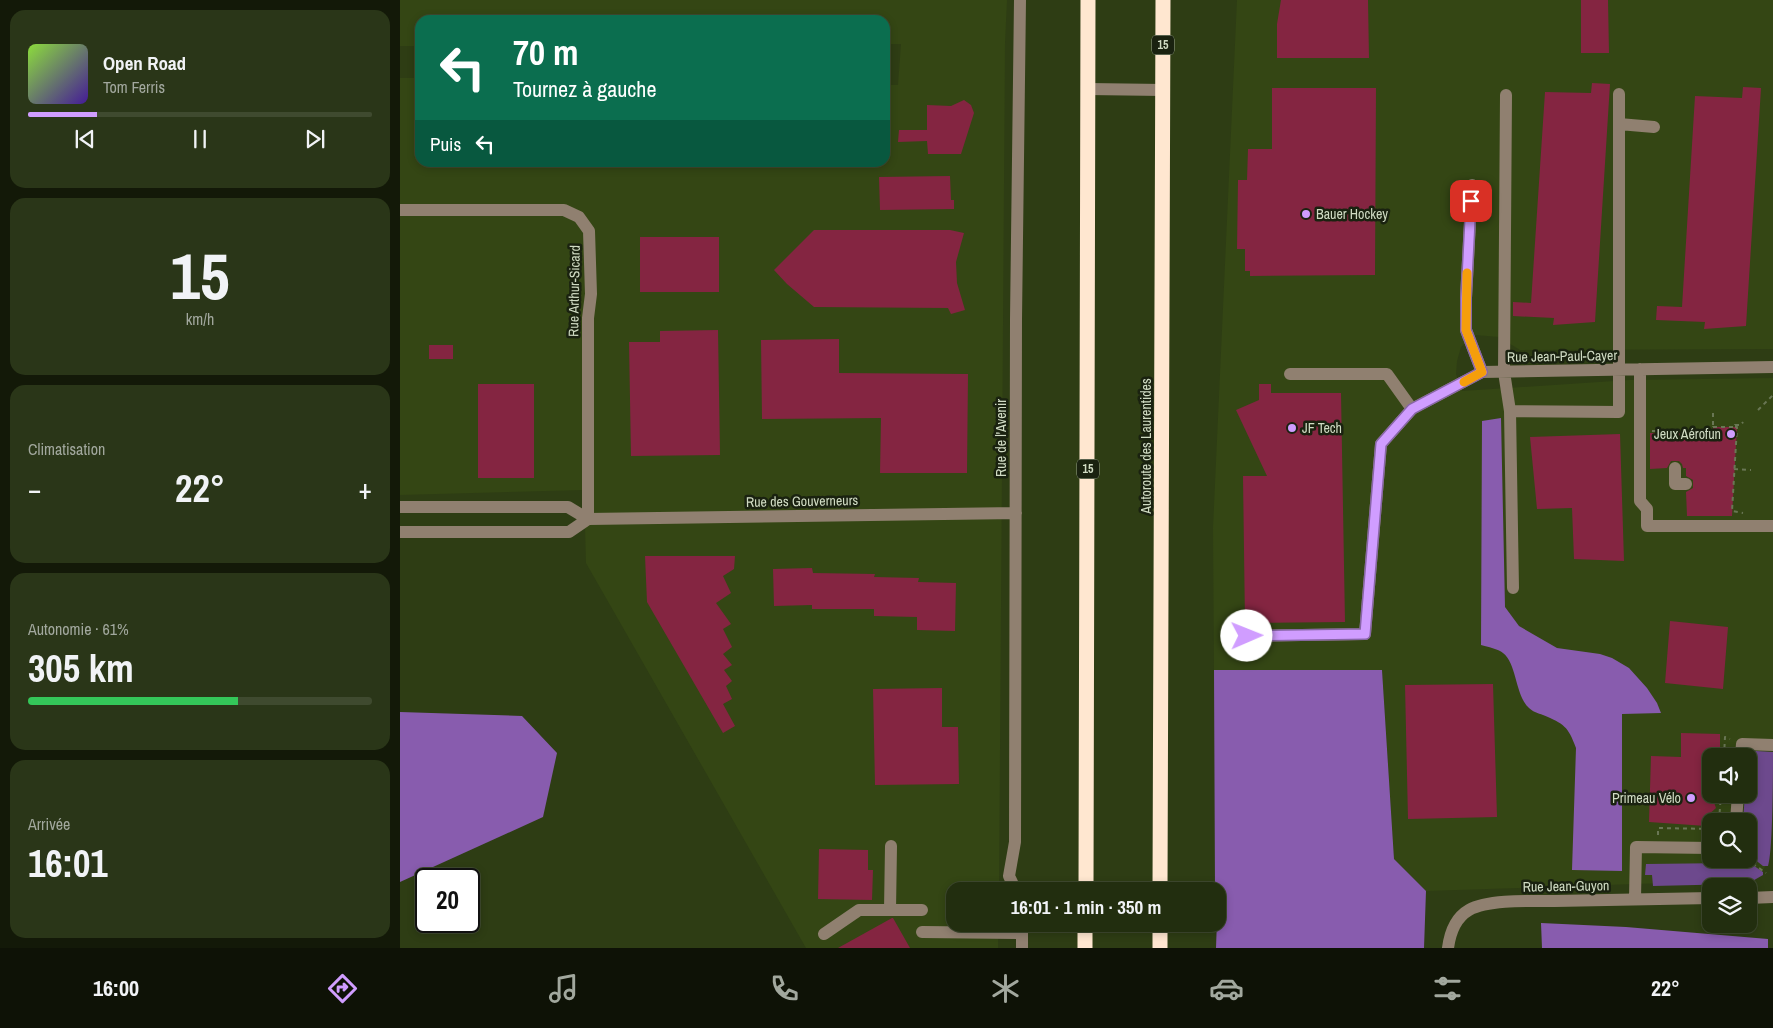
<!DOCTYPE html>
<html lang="fr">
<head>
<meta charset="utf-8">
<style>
  body { margin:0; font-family:"Archivo Narrow",sans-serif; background:#2a3618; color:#f1f3f6; height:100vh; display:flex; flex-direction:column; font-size:19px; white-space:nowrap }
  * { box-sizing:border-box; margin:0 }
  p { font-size:16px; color:#a2a89e }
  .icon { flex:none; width:28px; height:28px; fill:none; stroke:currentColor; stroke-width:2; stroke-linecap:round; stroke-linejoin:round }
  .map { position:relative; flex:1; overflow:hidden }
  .panel { display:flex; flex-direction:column; gap:10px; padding:10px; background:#131908; width:400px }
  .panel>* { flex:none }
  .top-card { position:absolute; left:15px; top:15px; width:475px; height:152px; border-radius:15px; box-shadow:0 2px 8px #0003,0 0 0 1px #3f4a2f; background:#0b6e4f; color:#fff; overflow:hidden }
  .controls { position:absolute; left:1302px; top:748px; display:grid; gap:10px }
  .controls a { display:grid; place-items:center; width:55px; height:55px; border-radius:10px; background:#222e0f; box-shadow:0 2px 8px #0003,0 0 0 1px #3f4a2f; font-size:25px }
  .speed { position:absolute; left:15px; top:868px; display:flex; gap:10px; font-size:25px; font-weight:700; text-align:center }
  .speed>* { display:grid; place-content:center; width:65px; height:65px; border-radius:50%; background:#222e0f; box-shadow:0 2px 8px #0003,0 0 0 1px #3f4a2f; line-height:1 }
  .speed .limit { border:2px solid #111; border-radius:8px; background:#fff; color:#111 }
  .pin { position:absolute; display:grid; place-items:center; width:42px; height:42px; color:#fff; margin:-21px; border-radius:10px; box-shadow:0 2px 8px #0006 }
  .me { position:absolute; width:55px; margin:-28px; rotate:89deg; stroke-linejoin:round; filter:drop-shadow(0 0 4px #0008) }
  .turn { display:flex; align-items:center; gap:18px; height:105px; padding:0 15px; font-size:22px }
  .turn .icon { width:65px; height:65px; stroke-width:2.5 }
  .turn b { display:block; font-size:35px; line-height:42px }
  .then { display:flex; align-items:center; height:48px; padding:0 15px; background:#0003; gap:10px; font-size:19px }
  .big { font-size:38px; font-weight:800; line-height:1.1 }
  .panel .widget { flex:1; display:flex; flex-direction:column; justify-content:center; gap:8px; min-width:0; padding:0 18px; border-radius:15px; background:#2a3618 }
  .panel .dial { align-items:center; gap:0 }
  .dial b { font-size:65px; line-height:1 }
  .song { display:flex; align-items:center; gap:15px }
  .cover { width:60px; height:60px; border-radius:8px; background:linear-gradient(135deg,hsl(90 70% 55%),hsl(260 70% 35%)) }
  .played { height:5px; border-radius:2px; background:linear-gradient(90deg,#d09dff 20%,#3f4a2f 20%) }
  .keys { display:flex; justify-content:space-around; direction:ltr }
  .heat { display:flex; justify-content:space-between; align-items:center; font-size:28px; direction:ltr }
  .charge { height:8px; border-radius:4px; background:linear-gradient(90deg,#34c759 61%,#3f4a2f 0) }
  .trip { position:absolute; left:546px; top:882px; width:280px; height:50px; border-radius:15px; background:#222e0f; box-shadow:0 2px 8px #0003,0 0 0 1px #3f4a2f; font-weight:800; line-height:50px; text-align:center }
  .dock { display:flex; height:80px; justify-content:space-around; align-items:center; background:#0e1206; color:#a2a89e }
  .dock .icon { width:35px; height:35px }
  .dock .selected { color:#d09dff }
  .dock b { font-size:22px; color:#f1f3f6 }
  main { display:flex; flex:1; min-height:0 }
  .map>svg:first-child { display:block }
  .built { fill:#344614; fill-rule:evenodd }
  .green { fill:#6d498d }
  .forest { fill:#885cae }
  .building { fill:#842541 }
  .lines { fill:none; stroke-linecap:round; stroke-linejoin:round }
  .path { stroke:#697654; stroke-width:2; stroke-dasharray:4 4; stroke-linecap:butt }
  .minor { stroke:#908070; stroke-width:12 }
  .highway { stroke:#ffe7d0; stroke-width:15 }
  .route-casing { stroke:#8766a6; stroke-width:12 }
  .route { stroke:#d09dff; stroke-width:9 }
  .slow { stroke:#f59e0b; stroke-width:9 }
  .poi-dot { fill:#d09dff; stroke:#1a2210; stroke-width:2 }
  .labels { text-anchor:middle; stroke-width:5; stroke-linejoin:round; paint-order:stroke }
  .shield { fill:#1a2210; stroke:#99a48d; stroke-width:1 }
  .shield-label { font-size:12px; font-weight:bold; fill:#d0dbc3 }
  .poi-label { font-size:14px; fill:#d0dbc3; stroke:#1a2210; text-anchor:start }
  .street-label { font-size:14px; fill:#d0dbc3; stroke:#1a2210 }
</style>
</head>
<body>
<main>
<section class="panel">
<div class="widget">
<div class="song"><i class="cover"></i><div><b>Open Road</b><p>Tom Ferris</p></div></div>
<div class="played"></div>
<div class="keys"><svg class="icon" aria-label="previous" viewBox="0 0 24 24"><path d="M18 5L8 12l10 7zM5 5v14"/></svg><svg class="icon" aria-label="pause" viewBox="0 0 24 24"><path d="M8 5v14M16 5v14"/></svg><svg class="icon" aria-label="next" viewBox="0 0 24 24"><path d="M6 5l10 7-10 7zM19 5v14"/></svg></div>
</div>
<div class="widget dial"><b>15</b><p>km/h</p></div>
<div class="widget"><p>Climatisation</p>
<div class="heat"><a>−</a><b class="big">22°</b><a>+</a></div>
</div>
<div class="widget"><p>Autonomie · 61%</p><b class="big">305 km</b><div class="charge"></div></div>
<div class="widget"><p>Arrivée</p><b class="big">16:01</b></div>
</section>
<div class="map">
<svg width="1373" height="948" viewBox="0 0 1373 948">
  <rect width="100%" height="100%" fill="#2e3d14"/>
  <path class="built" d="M0 0H607L605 43 599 891H555V924H598V948H406L186 563 184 490 0 495V78H20V162H485V85H498L501 44H485V20H20V46H0Z
    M837 0H1373V349L1120 350 1099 337 1075 335 1061 347 1057 361 1056 374 1062 391 1229 380 1373 378V789L1368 863 1355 880 1026 891 994 859 982 670H814L813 528ZM1311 756H1349V794H1311ZM1311 821H1349V859H1311Z"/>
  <path class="green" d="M1356 751 1373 752C1373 773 1373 852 1368 866H1363L1349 855V821H1343L1345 794H1349L1348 756Z
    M1338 859H1344L1363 872V875L1349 883 1339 884 1253 886 1252 875H1245L1246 864 1330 863Z"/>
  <path class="forest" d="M1101 418 1105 607 1119 626 1157 648 1200 654 1212 658 1229 668 1247 688 1257 703 1261 713 1222 714V871L1172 870 1176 748C1168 726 1164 724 1143 715 1138 713 1133 712 1129 708 1115 695 1117 664 1103 653 1098 649 1088 647 1081 645L1082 421Z
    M814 670H982L994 859 1026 891 1024 948H816L818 891H815Z
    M0 712 122 716 157 753 143 817 0 882Z
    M1141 923 1226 927 1368 939V948H1142Z"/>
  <path class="building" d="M881 0H968L969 58H877V24Z
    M1181 0H1208L1209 53H1181Z
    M1192 83 1210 84 1195 322 1153 325 1154 318 1113 316V302L1131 303 1145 92 1191 93Z
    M1343 87 1361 88 1346 326 1304 329 1305 322 1256 320 1257 306 1282 307 1295 96 1342 98Z
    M872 88H976L975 275 850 276V271H845V249H837L838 180H847L848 149H872Z
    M564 100 571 105 574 113 561 154H528L527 141 498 142 499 130H527V105L551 106Z
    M550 176 551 200H554V209L480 210 479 177Z
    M414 230H550L564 233 556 262 557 283 565 310 551 314 548 308 414 307 387 284 374 270Z
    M240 237H319V292H240Z
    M318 330 320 455 231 456 229 342H260V331Z
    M439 339V373L568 374 567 473H480L481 418 362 419 361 340Z
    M29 345H53V359H29Z
    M78 384H134V478H78Z
    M859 384H871V393H941L945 622 845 623 843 476H867L836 410 859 400Z
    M1313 427H1337L1332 516H1287L1286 492 1293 488V480L1286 476V468H1283L1282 464 1279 461H1271L1267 468 1250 469V433L1313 432Z
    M1220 434 1224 561 1174 559 1172 508 1137 509 1130 437Z
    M245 556H335L334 569 323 576 331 593 316 603 331 624 323 629 332 647 323 654 332 665 324 670 332 681 326 686 332 699 323 704 335 726 323 733 247 602Z
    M412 568 413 573 475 574 474 577 519 578 518 582 556 583 555 631 517 630V617L474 616V609H412V605L374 606 373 569Z
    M1270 621 1328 627 1323 689 1265 683Z
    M1093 684 1097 817 1008 819 1005 685Z
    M542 688V727H558L559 784 475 785 473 689Z
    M1281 733 1320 734V756H1311V794L1316 808 1307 816 1306 826 1249 822 1251 756 1281 757Z
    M419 849 468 850V870H473L472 900 418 899Z
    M492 918H493L510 948H438Z"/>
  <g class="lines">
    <path class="path" d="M1358 410 1373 395
      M1313 413V427
      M1335 427H1337L1332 511 1343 513
      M1252 431 1313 430V427H1335V425H1341L1343 422
      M1334 469 1351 470
      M1324 756 1325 737 1330 739
      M1319 821 1321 794
      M1258 835V828L1311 829V824L1306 823
      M1346 859 1366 873"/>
    <path class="minor" d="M688 89 763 90
      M1106 95 1104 372 1110 411 1113 588
      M1219 124 1254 127
      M1072 185 1066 298V330L1082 372
      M0 210H164L179 217 189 231 191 294 188 318V519
      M1240 369V501L1247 509V526H1373
      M890 374H987L1012 409
      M1110 411 1219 412V94
      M1275 468V484H1286
      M0 507H168L188 519 616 513
      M0 532H169L188 519
      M847 636 965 634 981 444 1012 409 1082 372 1373 367
      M1341 756 1342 744 1373 745
      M1336 821 1338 794
      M616 891 609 876 615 842 616 319 620 0
      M1349 898 1373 897
      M1235 899 1236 847 1311 848
      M490 910 491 846
      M622 924V948
      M522 932 622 933
      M424 934 459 910H522
      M1048 948C1050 933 1055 918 1069 910 1088 899 1133 901 1155 901 1207 900 1259 899 1311 898"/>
    <path class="highway" d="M686 891 688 0
      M760 891 763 0
      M685 948V924
      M760 948V924"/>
  </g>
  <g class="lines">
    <defs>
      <path id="route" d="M847 636 965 634 981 444 1012 409 1082 372 1066 330V298L1071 201"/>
    </defs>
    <use href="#route" class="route-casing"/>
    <use href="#route" class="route"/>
    <path class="slow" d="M1064 382 1082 372 1066 330 1067 273"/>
  </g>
  <g class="poi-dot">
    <circle cx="906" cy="214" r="5"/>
    <circle cx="892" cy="428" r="5"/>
    <circle cx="1331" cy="434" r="5"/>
    <circle cx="1291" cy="798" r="5"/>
  </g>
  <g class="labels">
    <g class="shield">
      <rect x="752" y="35.5" width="22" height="19" rx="4"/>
      <rect x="677" y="459.5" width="22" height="19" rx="4"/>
    </g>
    <g class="shield-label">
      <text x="763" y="49">15</text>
      <text x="688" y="473">15</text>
    </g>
    <g class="poi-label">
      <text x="916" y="219">Bauer Hockey</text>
      <text x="902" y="433">JF Tech</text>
      <text x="1321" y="439" text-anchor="end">Jeux Aérofun</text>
      <text x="1281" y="803" text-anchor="end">Primeau Vélo</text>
    </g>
    <g class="street-label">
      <text transform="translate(174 291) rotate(-89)" y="5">Rue Arthur-Sicard</text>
      <text transform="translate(1162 356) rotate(-1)" y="5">Rue Jean-Paul-Cayer</text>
      <text transform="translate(601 438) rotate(-90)" y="5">Rue de l'Avenir</text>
      <text transform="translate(746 446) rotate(-90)" y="5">Autoroute des Laurentides</text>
      <text transform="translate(402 501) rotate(-1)" y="5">Rue des Gouverneurs</text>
      <text transform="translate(1166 886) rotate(-1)" y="5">Rue Jean-Guyon</text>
    </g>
  </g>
</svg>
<div class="controls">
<a><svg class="icon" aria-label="sound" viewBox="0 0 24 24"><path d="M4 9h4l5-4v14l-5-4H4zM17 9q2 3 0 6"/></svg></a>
<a><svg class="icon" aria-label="search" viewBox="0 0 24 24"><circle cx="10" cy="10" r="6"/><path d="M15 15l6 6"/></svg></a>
<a><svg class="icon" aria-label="layers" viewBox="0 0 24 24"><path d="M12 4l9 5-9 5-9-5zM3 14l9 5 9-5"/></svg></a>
</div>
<div class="speed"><div class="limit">20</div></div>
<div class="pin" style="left:1071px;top:201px;background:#d93025"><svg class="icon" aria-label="arrive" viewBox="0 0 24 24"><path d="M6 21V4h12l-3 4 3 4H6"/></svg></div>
<svg class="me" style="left:847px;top:636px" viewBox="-20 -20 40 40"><circle r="19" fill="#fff"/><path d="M0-13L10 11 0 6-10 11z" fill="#d09dff"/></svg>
<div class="trip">16:01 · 1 min · 350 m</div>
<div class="top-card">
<div class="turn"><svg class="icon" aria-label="left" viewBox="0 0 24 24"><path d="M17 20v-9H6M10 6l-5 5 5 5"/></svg><div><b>70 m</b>Tournez à gauche</div></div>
<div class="then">Puis<svg class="icon" aria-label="left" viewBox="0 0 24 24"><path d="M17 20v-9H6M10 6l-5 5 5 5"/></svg></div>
</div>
</div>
</main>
<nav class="dock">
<b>16:00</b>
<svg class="icon selected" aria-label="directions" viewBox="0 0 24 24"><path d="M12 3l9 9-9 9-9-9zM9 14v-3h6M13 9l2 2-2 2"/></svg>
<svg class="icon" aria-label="music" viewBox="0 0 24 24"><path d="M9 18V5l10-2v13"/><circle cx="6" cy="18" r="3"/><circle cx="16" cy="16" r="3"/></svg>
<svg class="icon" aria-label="phone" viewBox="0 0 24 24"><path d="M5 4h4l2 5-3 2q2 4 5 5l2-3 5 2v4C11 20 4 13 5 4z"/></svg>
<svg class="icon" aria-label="climate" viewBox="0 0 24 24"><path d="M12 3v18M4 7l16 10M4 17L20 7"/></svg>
<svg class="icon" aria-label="car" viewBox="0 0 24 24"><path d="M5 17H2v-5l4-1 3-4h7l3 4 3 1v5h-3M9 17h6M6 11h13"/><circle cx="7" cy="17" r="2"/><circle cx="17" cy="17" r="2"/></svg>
<svg class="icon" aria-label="filters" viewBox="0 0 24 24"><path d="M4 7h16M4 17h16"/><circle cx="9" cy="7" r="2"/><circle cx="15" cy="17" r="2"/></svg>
<b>22°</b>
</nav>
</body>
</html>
